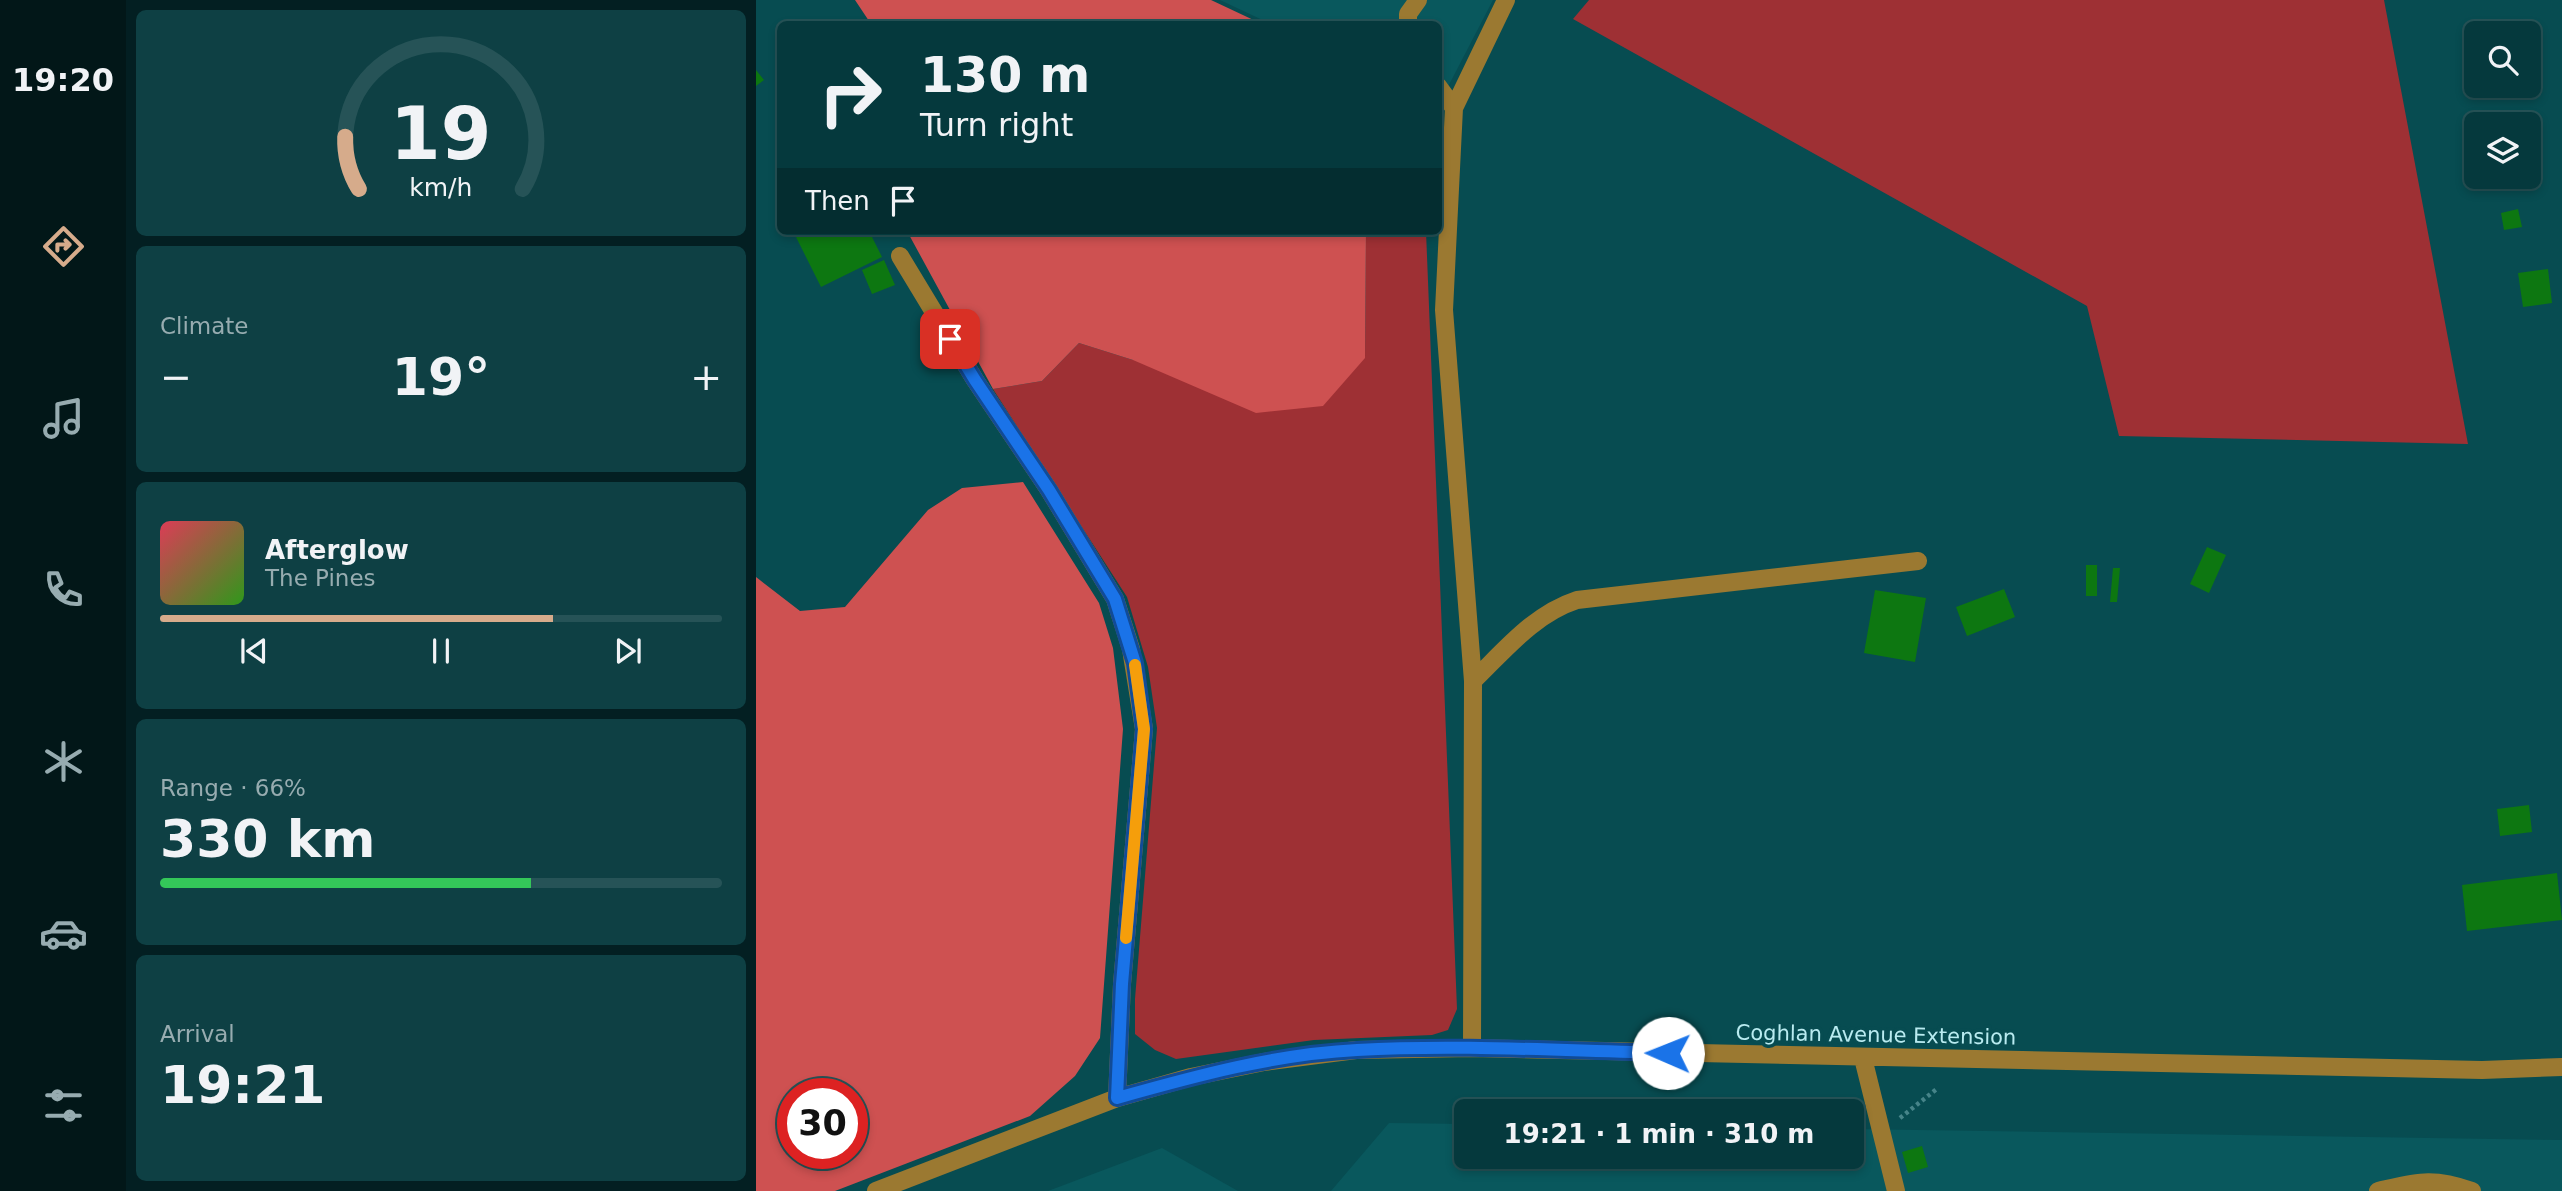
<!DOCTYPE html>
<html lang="en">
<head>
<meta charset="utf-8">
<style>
  body { margin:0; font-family:"DejaVu Sans",sans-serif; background:#0e4044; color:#f1f3f6; height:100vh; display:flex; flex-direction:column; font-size:26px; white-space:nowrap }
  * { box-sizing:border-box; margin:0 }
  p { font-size:23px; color:#97acb0 }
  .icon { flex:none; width:38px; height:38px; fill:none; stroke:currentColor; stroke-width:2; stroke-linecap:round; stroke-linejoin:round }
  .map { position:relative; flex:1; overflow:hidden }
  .details { display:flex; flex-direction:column; gap:10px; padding:10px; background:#031f22; width:630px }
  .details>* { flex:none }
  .guide { position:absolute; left:21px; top:21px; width:665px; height:214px; border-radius:10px; box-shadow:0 4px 10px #0003,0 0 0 2px #265357; background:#05393d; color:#f1f3f6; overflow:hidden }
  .tools { position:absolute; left:1708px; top:21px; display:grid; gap:14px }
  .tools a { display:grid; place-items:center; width:77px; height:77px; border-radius:10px; background:#05393d; box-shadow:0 4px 10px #0003,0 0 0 2px #265357; font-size:35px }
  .speed { position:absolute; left:21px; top:1078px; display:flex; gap:14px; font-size:35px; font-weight:700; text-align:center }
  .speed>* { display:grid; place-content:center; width:91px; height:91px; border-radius:50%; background:#05393d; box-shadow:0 4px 10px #0003,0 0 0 2px #265357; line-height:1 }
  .speed .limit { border:10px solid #d22; background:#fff; color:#111 }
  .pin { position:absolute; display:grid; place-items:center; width:60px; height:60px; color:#fff; margin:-30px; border-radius:14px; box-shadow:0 4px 10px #0006 }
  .me { position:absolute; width:77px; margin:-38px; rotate:271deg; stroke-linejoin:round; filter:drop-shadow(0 0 5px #0008) }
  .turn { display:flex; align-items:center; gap:24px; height:147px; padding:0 28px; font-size:32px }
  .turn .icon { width:91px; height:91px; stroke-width:2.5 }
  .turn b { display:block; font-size:49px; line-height:60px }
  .then { display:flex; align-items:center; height:66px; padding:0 28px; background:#0003; gap:14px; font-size:26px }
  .big { font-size:52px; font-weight:700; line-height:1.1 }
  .details .widget { flex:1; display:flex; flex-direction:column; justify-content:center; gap:10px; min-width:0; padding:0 24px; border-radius:10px; background:#0e4044 }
  .details .dial { align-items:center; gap:0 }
  .dial svg { height:182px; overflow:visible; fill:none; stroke:#265357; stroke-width:7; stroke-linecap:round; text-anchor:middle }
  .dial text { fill:#f1f3f6; stroke:none }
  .song { display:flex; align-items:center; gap:21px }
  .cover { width:84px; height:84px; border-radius:10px; background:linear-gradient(135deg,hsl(350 70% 55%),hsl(110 70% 35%)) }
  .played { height:7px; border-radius:4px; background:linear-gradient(90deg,#d6ab8b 70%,#265357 70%) }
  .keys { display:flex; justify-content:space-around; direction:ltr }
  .heat { display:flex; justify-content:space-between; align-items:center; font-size:38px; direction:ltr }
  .charge { height:10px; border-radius:5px; background:linear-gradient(90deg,#34c759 66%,#265357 0) }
  .trip { position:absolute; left:698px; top:1099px; width:410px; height:70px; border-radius:10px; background:#05393d; box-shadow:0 4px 10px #0003,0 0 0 2px #265357; font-weight:700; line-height:70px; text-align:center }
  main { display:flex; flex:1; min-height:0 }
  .tab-bar { display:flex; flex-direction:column; width:126px; justify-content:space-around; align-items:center; background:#021718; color:#97acb0 }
  .tab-bar .icon { width:49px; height:49px }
  .tab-bar .selected { color:#d6ab8b }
  .tab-bar b { font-size:32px; color:#f1f3f6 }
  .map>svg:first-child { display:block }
  .built { fill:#09585d }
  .green { fill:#9e3034 }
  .forest { fill:#ce5151; fill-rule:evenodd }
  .building { fill:#0d7711 }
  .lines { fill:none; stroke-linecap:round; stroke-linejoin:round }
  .path { stroke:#468489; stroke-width:4.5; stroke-dasharray:3.5 3.5; stroke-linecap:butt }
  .minor { stroke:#9b7931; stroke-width:18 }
  .route-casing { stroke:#114b97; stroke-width:18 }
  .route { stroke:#1a73e8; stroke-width:12 }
  .slow { stroke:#f59e0b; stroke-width:12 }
  .labels { text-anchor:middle; stroke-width:7; stroke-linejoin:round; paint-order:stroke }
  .street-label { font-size:21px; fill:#b9ebf0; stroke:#074c51 }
</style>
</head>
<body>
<main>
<nav class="tab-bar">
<b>19:20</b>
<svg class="icon selected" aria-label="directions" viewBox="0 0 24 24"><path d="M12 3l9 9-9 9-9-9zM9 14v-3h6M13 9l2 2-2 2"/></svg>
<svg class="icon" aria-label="music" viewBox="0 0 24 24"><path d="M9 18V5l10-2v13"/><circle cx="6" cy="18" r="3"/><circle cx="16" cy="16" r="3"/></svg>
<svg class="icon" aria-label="phone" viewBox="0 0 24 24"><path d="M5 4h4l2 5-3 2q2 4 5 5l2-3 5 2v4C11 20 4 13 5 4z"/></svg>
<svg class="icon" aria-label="climate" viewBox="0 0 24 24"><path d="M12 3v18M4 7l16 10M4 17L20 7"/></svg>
<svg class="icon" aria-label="car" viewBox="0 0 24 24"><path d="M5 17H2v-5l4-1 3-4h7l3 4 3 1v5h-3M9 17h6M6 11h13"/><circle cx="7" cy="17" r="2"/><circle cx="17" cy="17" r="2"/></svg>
<svg class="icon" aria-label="filters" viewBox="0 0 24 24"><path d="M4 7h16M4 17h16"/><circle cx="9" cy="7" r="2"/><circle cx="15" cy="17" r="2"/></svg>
</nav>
<section class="details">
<div class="widget dial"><svg viewBox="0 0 100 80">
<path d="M14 69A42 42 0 1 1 86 69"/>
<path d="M14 69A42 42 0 0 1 8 46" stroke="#d6ab8b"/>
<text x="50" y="56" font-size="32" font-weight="700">19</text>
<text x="50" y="72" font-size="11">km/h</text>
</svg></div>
<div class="widget"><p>Climate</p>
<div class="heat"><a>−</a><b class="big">19°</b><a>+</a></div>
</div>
<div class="widget">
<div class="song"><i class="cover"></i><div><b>Afterglow</b><p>The Pines</p></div></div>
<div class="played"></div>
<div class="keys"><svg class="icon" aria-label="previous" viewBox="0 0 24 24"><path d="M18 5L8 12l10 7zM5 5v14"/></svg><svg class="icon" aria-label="pause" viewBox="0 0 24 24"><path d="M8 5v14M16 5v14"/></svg><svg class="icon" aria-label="next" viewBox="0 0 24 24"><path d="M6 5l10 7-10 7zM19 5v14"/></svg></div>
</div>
<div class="widget"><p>Range · 66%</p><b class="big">330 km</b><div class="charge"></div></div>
<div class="widget"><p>Arrival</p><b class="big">19:21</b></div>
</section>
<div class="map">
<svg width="1806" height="1191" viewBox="0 0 1806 1191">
  <rect width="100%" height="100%" fill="#074c51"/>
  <path class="built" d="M464 0H737L683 104 682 24H515Z
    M633 1123 710 1124V1157H1096V1129L1806 1140V1191H575Z
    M406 1148 482 1191H292Z"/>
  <path class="green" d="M833 0H1628L1712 444 1363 436 1331 306 817 19Z
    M610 231H670L701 1009 692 1030 676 1035 558 1040 420 1059 399 1050 379 1034V999L401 728 392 667 371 597 237 389 286 381 323 343 377 360 609 358Z"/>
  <path class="forest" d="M99 0H455L506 24H115Z
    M151 231H610L609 358 567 406 500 413 377 360 323 343 286 381 237 389Z
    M267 482 343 603 357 648 367 729 344 1038 319 1076 274 1116 79 1191H0V577L44 611 89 607 172 510 206 488ZM37 1094H96V1153H37Z"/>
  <path class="building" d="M0 70 8 80 0 86Z
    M1762 209 1766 227 1748 230 1745 213Z
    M41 231H113L126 257 65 287 38 233Z
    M128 260 139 285 116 294 106 270Z
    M1792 269 1796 303 1767 307 1762 273Z
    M1451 547 1470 555 1453 593 1434 584Z
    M1330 565H1341V596H1330Z
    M1357 568H1364L1361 602H1354Z
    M1248 589 1259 617 1211 636 1200 607Z
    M1119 590 1170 598 1159 662 1108 653Z
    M1773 805 1776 832 1744 836 1741 809Z
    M1801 873 1806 920 1711 931 1706 885Z
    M1166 1146 1172 1167 1152 1173 1146 1152Z"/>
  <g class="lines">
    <path class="path" d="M1144 1118 1182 1088"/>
    <path class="minor" d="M652 24V14L662 0
      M682 86 698 108
      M144 256 219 380 293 490 359 599 375 649 388 729 366 984 361 1098
      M717 681C749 650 778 614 821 600L1162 561
      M716 1048 717 681 688 310 698 108 750 0
      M1107 1058 1140 1191
      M120 1191 361 1098 435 1077 508 1062 600 1050 716 1048 1726 1070 1806 1067
      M1622 1191C1662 1182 1676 1177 1716 1191"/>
  </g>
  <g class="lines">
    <defs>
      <path id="route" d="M194 339 219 380 293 490 359 599 379 663 388 729 366 984 361 1098C439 1076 520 1054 601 1050 704 1044 809 1051 912 1053"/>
    </defs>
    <use href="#route" class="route-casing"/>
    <use href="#route" class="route"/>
    <path class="slow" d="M370 938 388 729 379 665"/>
  </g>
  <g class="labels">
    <g class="street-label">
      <text transform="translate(1120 1035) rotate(1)" y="7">Coghlan Avenue Extension</text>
    </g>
  </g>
</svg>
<div class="tools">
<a><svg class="icon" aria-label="search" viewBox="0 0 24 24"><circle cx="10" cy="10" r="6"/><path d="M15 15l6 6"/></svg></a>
<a><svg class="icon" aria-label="layers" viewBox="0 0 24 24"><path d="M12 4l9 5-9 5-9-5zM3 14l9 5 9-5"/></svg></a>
</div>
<div class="speed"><div class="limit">30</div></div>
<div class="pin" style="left:194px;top:339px;background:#d93025"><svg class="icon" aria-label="arrive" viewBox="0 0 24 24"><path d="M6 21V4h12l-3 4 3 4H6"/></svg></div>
<svg class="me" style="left:912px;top:1053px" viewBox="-20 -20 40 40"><circle r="19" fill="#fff"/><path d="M0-13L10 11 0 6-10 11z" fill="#1a73e8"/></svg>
<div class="trip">19:21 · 1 min · 310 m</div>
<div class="guide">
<div class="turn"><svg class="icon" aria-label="right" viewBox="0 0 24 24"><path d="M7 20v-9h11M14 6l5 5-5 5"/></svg><div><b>130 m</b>Turn right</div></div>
<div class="then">Then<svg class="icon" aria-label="arrive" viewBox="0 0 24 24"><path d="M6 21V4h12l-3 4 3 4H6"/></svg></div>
</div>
</div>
</main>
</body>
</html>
